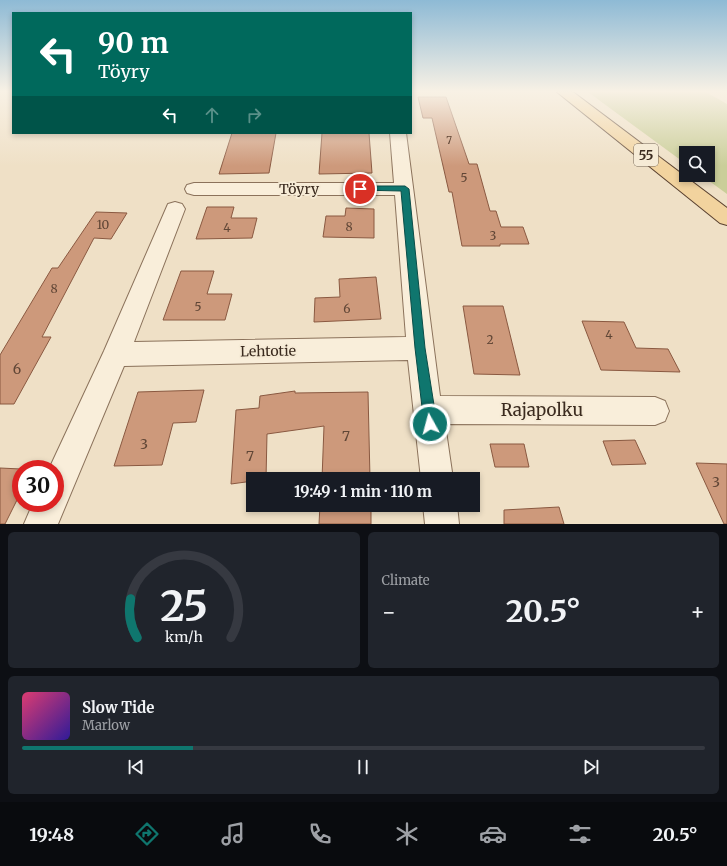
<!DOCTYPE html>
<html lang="en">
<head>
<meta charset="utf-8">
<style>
  body { margin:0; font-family:Merriweather,serif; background:#20242c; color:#f1f3f6; height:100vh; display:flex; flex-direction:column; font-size:15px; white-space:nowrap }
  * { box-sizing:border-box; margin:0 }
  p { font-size:13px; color:#9ea1a6 }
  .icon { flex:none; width:22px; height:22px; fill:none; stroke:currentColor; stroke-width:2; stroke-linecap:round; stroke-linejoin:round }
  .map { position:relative; height:524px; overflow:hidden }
  .side { display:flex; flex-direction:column; gap:8px; padding:8px; background:#0d0f14; flex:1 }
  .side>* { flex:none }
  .guide { position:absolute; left:12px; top:12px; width:400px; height:122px; border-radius:0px; box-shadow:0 2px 6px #0003; background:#00695c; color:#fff; overflow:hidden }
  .controls { position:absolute; left:679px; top:146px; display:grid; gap:8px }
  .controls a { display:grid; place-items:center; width:36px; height:36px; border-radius:0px; background:#171b24; box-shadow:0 2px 6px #0003; font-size:20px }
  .speed { position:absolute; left:12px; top:460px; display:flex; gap:8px; font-size:20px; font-weight:700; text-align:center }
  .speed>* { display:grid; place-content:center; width:52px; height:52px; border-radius:50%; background:#171b24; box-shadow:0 2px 6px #0003; line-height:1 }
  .speed .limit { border:6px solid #d22; background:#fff; color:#111 }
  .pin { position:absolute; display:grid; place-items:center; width:34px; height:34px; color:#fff; margin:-17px; border:2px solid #fff; border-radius:50%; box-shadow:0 1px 4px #0007 }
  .me { position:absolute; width:44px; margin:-22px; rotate:353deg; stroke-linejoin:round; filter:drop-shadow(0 0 3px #0008) }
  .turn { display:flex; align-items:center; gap:14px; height:84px; padding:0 20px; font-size:18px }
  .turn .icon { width:52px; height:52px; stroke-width:2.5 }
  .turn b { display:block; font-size:28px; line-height:34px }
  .lanes { display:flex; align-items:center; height:38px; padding:0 20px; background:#0003; justify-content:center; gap:20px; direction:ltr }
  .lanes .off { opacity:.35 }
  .big { font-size:30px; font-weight:700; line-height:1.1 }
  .side .widget { flex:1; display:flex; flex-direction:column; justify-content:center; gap:6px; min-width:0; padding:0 14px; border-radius:6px; background:#20242c }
  .side .dial { align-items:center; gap:0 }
  .dial svg { height:104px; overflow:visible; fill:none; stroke:#363941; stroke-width:7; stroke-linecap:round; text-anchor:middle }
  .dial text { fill:#f1f3f6; stroke:none }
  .song { display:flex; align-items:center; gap:12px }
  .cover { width:48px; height:48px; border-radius:6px; background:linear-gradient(135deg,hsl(340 70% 55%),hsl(250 70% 35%)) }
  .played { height:4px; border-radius:2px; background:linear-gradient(90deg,#0f766e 25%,#363941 25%) }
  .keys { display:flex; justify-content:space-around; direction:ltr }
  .heat { display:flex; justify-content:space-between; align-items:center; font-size:22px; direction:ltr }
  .side .tiles { flex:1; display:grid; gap:8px; grid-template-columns:1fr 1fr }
  .widget:last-child { grid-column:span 2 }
  .trip { position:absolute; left:246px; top:472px; width:234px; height:40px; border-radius:0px; background:#171b24; box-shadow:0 2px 6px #0003; font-weight:700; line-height:40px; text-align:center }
  .tab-bar { display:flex; height:64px; justify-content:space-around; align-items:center; background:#090b0e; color:#9ea1a6 }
  .tab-bar .icon { width:28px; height:28px }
  .tab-bar .on { color:#0f766e }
  .tab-bar b { font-size:18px; color:#f1f3f6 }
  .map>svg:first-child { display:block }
  .green { fill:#cace99 }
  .building { fill:#cd997b; stroke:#8a5941 }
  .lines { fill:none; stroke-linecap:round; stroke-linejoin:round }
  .street-casing { stroke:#8b725b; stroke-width:2 }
  .primary-casing { stroke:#59402f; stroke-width:2 }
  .street { fill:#f9eeda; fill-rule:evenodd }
  .primary { fill:#f2d39e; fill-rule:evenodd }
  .route { fill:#0f766e; stroke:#0a4d48 }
  .labels { text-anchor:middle; stroke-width:4; stroke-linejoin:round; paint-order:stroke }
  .far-number-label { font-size:10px; fill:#604636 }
  .number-label { font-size:12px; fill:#604636 }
  .shield { fill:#f6ebd6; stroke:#736556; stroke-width:1 }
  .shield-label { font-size:13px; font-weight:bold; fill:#3b2b1f }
  .street-label { font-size:14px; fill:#3b2b1f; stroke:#f6ebd6 }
  .near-number-label { font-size:14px; fill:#604636 }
  .near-street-label { font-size:17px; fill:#3b2b1f; stroke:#f6ebd6 }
</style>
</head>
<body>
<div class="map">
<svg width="727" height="524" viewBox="0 0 727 524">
  <rect width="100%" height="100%" fill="#efe0c6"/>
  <path class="green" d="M588 92H706L727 104V194L701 175H708V153H686V164Z"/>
  <path class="building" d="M418 97H446L469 164H477L490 211H496L501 227H523L529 244H500V246H462L452 192H449L432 118H423Z
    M232 133H276L269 173 219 174Z
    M322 133H369L372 173 319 174Z
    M207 207H234L231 218H257L252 238 196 239Z
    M346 208 374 209V238L323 237 326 216H345Z
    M96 212 127 213 111 239 94 238 42 337H51L14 404H0V355L52 268H58Z
    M181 271H214L207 294H232L225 320H163Z
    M376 277 381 319 314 322 315 298 340 297 339 279Z
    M463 306H503L520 375 474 374Z
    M582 321 624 322 636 348 668 349 680 372 601 370Z
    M204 390 196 422 173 423 162 465 114 466 138 392Z
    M295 391V393L368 392 370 479H322L324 426 267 434 266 479H253V481L231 484 236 410 259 408 260 396Z
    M635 440 646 464 612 465 603 441Z
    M490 444H524L529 467H495Z
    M696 463 727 464V524H724Z
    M0 468 21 469V492L5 524H0Z
    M320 505H371V524H319Z
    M559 507 564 524H504V510Z"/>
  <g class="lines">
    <defs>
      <path id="street" d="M390 133H406L440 396 655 397 665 401 669 411 665 421 655 425 445 424 453 479H421L408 360 124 366 58 524H24L33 503H55V469H49L104 351 168 204 175 202 182 204 185 209 134 342 406 337 395 195H194L187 193 185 189 187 185 194 183H394Z
        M423 505H457L459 524H425Z"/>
      <path id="primary" d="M557 92H573L727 208V225L720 223Z"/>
    </defs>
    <use href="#street" class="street-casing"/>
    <use href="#primary" class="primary-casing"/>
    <use href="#street" class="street"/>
    <use href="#primary" class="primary"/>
  </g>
  <linearGradient id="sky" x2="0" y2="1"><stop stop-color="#8ebad5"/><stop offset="0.55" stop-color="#f8f1e5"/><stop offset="1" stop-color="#f8f1e5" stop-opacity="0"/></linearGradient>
  <rect width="727" height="166" fill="url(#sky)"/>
  <path class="route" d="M360 186H405L409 189 425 348 437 424 435 428 430 430 426 428 424 424 415 348 401 191 357 190 356 189Z"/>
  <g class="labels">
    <g class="far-number-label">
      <text x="449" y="144">7</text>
    </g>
    <g class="number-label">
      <text x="464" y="182">5</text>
      <text x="103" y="229">10</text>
      <text x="349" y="231">8</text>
      <text x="227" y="232">4</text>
      <text x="493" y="240">3</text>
      <text x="54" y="293">8</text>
      <text x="198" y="311">5</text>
      <text x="347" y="313">6</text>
      <text x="609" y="339">4</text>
      <text x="490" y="344">2</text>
    </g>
    <rect class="shield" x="634" y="144" width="24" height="22" rx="3"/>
    <g class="shield-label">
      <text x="646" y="160">55</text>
    </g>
    <g class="street-label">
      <text x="299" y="194">Töyry</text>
      <text transform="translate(268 351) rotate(-1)" y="5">Lehtotie</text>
    </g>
    <g class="near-number-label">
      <text x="17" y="374">6</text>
      <text x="346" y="441">7</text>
      <text x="144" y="449">3</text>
      <text x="250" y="461">7</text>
      <text x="716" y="487">3</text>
    </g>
    <g class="near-street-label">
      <text x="542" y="416">Rajapolku</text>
    </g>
  </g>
</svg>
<div class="controls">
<a><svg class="icon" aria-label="search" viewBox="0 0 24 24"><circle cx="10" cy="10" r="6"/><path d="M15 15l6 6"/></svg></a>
</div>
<div class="speed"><div class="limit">30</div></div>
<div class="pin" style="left:360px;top:189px;background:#d93025"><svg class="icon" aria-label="arrive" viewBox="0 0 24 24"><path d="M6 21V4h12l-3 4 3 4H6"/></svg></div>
<svg class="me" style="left:430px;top:424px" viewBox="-20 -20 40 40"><circle r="17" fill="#0f766e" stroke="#fff" stroke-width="3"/><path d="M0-11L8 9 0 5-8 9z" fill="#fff"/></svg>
<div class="trip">19:49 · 1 min · 110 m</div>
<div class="guide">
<div class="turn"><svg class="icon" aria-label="left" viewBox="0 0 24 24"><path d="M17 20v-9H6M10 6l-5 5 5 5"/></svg><div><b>90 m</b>Töyry</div></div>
<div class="lanes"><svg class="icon" aria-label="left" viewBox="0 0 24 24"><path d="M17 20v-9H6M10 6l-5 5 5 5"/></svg><svg class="icon off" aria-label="ahead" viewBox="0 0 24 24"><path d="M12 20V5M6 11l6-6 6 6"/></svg><svg class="icon off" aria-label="right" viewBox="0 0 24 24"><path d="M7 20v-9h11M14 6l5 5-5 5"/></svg></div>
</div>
</div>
<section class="side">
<div class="tiles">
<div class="widget dial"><svg viewBox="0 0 100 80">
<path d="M14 69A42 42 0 1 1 86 69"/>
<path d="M14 69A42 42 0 0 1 9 39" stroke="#0f766e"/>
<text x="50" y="56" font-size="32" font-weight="700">25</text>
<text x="50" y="72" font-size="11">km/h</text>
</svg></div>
<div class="widget"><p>Climate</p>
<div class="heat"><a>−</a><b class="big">20.5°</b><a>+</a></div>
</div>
<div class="widget">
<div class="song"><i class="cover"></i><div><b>Slow Tide</b><p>Marlow</p></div></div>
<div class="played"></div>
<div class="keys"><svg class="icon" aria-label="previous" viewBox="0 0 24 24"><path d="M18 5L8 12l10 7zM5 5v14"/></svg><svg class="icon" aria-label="pause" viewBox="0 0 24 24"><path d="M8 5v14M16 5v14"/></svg><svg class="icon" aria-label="next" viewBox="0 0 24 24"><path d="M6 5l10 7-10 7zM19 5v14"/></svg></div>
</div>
</div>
</section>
<nav class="tab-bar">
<b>19:48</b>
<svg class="icon on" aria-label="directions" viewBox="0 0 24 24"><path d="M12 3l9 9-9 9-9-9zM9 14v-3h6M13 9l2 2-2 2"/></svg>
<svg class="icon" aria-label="music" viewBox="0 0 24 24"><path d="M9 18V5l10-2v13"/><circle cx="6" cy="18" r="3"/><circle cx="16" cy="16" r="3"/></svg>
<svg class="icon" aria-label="phone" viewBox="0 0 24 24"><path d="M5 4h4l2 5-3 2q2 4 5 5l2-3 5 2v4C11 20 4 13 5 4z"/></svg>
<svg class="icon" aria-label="climate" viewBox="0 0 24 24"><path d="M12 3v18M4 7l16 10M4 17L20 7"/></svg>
<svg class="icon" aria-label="car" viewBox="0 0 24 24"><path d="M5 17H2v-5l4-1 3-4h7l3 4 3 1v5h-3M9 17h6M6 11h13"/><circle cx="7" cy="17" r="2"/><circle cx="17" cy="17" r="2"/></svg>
<svg class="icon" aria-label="filters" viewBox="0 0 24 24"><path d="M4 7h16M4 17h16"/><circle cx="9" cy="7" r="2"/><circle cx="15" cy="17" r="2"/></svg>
<b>20.5°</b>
</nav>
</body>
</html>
